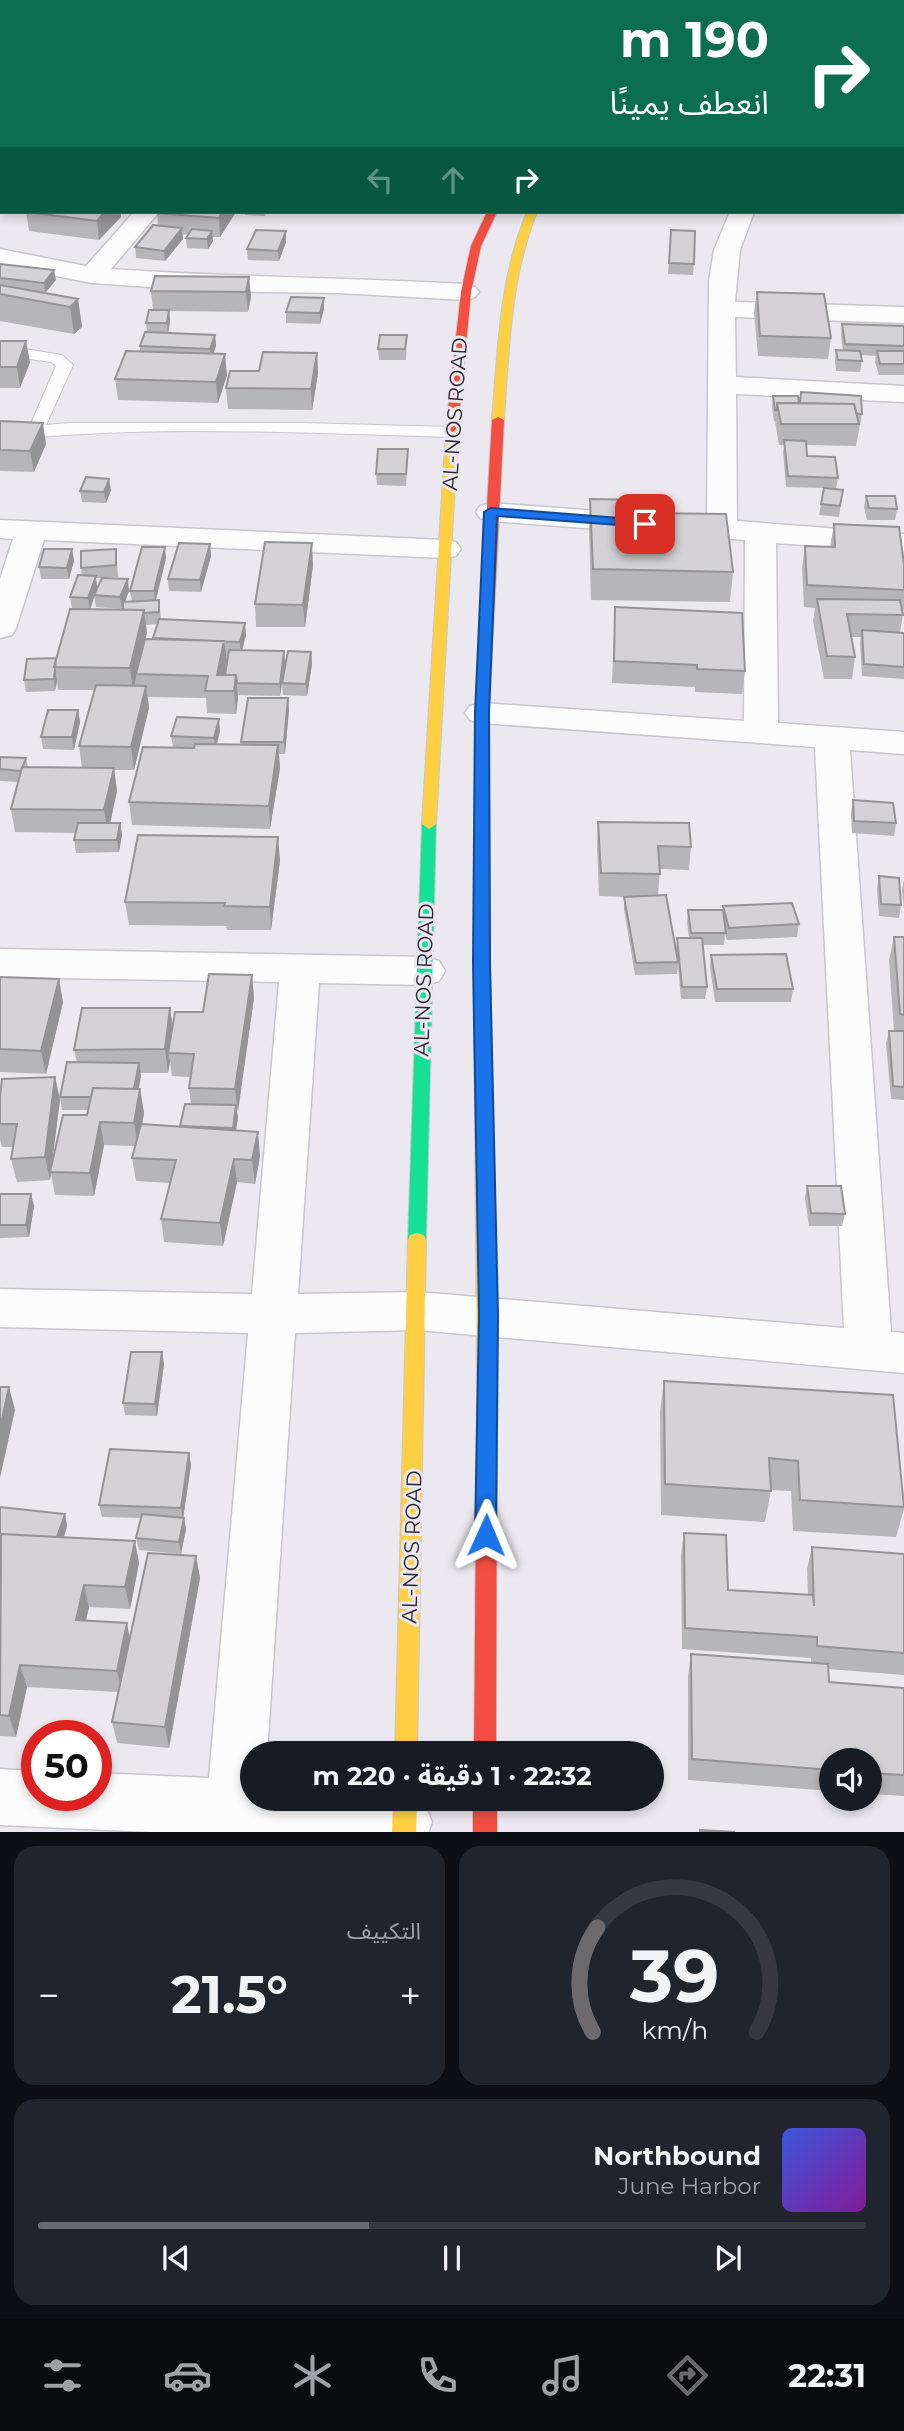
<!DOCTYPE html>
<html lang="ar">
<head>
<meta charset="utf-8">
<style>
  body { margin:0; font-family:Montserrat,"Noto Sans Arabic",sans-serif; background:#20242c; color:#f1f3f6; direction:rtl; height:100vh; display:flex; flex-direction:column; font-size:26px; white-space:nowrap }
  * { box-sizing:border-box; margin:0 }
  p { font-size:23px; color:#9ea1a6 }
  .icon { flex:none; width:38px; height:38px; fill:none; stroke:currentColor; stroke-width:2; stroke-linecap:round; stroke-linejoin:round }
  .map { position:relative; height:1832px; overflow:hidden; direction:ltr }
  .side { display:flex; flex-direction:column; gap:14px; padding:14px; background:#0d0f14; flex:1 }
  .side>* { flex:none }
  .guide { position:absolute; left:0px; top:0px; width:905px; height:214px; box-shadow:0 4px 10px #0003; direction:rtl; background:#0b6e4f; color:#fff; overflow:hidden }
  .buttons { position:absolute; left:819px; top:1748px; display:grid; gap:14px }
  .buttons a { display:grid; place-items:center; width:63px; height:63px; border-radius:50%; background:#171b24; box-shadow:0 4px 10px #0003; font-size:35px }
  .speed { position:absolute; left:21px; top:1720px; display:flex; gap:14px; font-size:35px; font-weight:700; text-align:center }
  .speed>* { display:grid; place-content:center; width:91px; height:91px; border-radius:50%; background:#171b24; box-shadow:0 4px 10px #0003; line-height:1 }
  .speed .limit { border:10px solid #d22; background:#fff; color:#111 }
  .pin { position:absolute; display:grid; place-items:center; width:60px; height:60px; color:#fff; margin:-30px; border-radius:14px; box-shadow:0 4px 10px #0006 }
  .me { position:absolute; width:77px; margin:-38px; rotate:1deg; stroke-linejoin:round; filter:drop-shadow(0 0 5px #0008) }
  .turn { display:flex; align-items:center; gap:24px; height:147px; padding:0 21px; font-size:32px }
  .turn .icon { width:91px; height:91px; stroke-width:2.5 }
  .turn b { display:block; font-size:49px; line-height:60px }
  .lanes { display:flex; align-items:center; height:66px; padding:0 21px; background:#0003; justify-content:center; gap:35px; direction:ltr }
  .lanes .off { opacity:.35 }
  .big { font-size:52px; font-weight:700; line-height:1.1 }
  .side .card { flex:1; display:flex; flex-direction:column; justify-content:center; gap:10px; min-width:0; padding:0 24px; border-radius:21px; background:#20242c }
  .side .dial { align-items:center; gap:0 }
  .dial svg { height:182px; overflow:visible; fill:none; stroke:#363941; stroke-width:7; stroke-linecap:round; text-anchor:middle }
  .dial text { fill:#f1f3f6; stroke:none }
  .song { display:flex; align-items:center; gap:21px }
  .cover { width:84px; height:84px; border-radius:10px; background:linear-gradient(135deg,hsl(230 70% 55%),hsl(290 70% 35%)) }
  .played { height:7px; border-radius:4px; background:linear-gradient(90deg,#6c6a6f 40%,#363941 40%) }
  .keys { display:flex; justify-content:space-around; direction:ltr }
  .heat { display:flex; justify-content:space-between; align-items:center; font-size:38px; direction:ltr }
  .side .tiles { flex:1; display:grid; gap:14px; grid-template-columns:1fr 1fr }
  .card:last-child { grid-column:span 2 }
  .trip { position:absolute; left:240px; top:1741px; width:424px; height:70px; border-radius:35px; background:#171b24; box-shadow:0 4px 10px #0003; font-weight:700; line-height:70px; text-align:center; direction:rtl }
  .tabs { display:flex; height:112px; justify-content:space-around; align-items:center; background:#090b0e; color:#9ea1a6 }
  .tabs .icon { width:49px; height:49px }
  .tabs .active { color:#6c6a6f }
  .tabs b { font-size:32px; color:#f1f3f6 }
  .map>svg:first-child { display:block }
  .lines { fill:none; stroke-linecap:round; stroke-linejoin:round }
  .lane-casing { stroke:#c7c6cb; stroke-width:2 }
  .street-casing { stroke:#c7c6cb; stroke-width:3 }
  .fast-casing { stroke:#c7c6cb; stroke-width:2 }
  .slow-casing { stroke:#c7c6cb; stroke-width:2 }
  .jam-casing { stroke:#c7c6cb; stroke-width:2 }
  .lane { fill:#fcfcfd; fill-rule:evenodd }
  .street { fill:#fcfcfd; fill-rule:evenodd }
  .fast { fill:#16e098; fill-rule:evenodd }
  .slow { fill:#ffcf43; fill-rule:evenodd }
  .jam { fill:#f24e42; fill-rule:evenodd }
  .wall { fill:#b6b5b9; fill-rule:evenodd }
  .shaded-wall { fill:#949396 }
  .building { fill:#d4d2d7; stroke:#949396; stroke-width:2 }
  .route { fill:#1a73e8; stroke:#114b97; stroke-width:2 }
  .labels { text-anchor:middle; stroke-width:6; stroke-linejoin:round; paint-order:stroke }
  .street-label { font-size:21px; fill:#27262a; stroke:#eae7f1 }
</style>
</head>
<body>
<div class="map">
<svg width="904" height="1833" viewBox="0 0 904 1833">
  <rect width="100%" height="100%" fill="#ebe9ef"/>
  <g class="lines">
    <defs>
      <path id="lane" d="M0 345 62 355 73 365 46 425 68 423H302L452 427 460 432 452 437C304 433 146 424 0 441V431L29 428 56 366 51 362 0 355Z"/>
      <path id="street" d="M814 0H834V2H814Z
        M888 0H904V6L903 2Z
        M903 72H904V84H903Z
        M903 162H904V176H903Z
        M134 212H159L111 269C229 277 348 278 466 284L475 287 479 292 475 297 466 300 338 293 207 291 92 283 0 265V249L86 266Z
        M730 212H754L740 250 735 302 904 307V323L735 317 736 377 904 386V402L736 394 737 521 904 534V552L776 543 778 723 904 732V754L850 750 891 1332 904 1333V1373L418 1330 295 1333 267 1754H252V1799H417L424 1802 432 1822 428 1833H172L0 1825V1769L37 1771V1796H96V1773L209 1778 248 1333 0 1327V1289L252 1294 279 982 0 977V949L425 957 439 961 445 971 439 981 425 985 319 983 298 1294 418 1292 844 1328 815 747 482 723 470 720 465 713 470 706 482 703 744 721 745 540 491 521 480 518 476 512 480 506 491 503 707 519 709 281 714 250Z
        M0 520 445 540 456 542 461 549 456 556 445 558 44 540 16 628 12 635 0 638V579L13 539 0 538Z"/>
      <path id="fast" d="M429 819 436 824 426 1240 424 1245 417 1247 410 1245 408 1240 422 824Z"/>
      <path id="slow" d="M641 0H649L640 2Z
        M527 212H537C510 279 509 349 504 420L498 423 492 420C498 349 499 279 527 212Z
        M452 424 458 428 436 824 429 829 422 824 446 428Z
        M482 959 490 965 497 1392 494 1398 487 1400 480 1398 477 1392 474 965Z
        M417 1233 424 1235 426 1240 417 1754H395L408 1240 410 1235Z
        M393 1799H417L416 1833H392Z"/>
      <path id="jam" d="M612 0H620L611 2Z
        M487 212H497L481 246 471 292 458 428 452 432 446 428 461 292 471 246Z
        M498 417 504 420 489 713 490 965 482 971 474 965 475 713 492 420Z
        M487 1384 494 1386 497 1392 496 1754H474L477 1392 480 1386Z
        M473 1799H497V1833H473Z"/>
    </defs>
    <use href="#lane" class="lane-casing"/>
    <use href="#street" class="street-casing"/>
    <use href="#fast" class="fast-casing"/>
    <use href="#slow" class="slow-casing"/>
    <use href="#jam" class="jam-casing"/>
    <use href="#lane" class="lane"/>
    <use href="#street" class="street"/>
    <use href="#fast" class="fast"/>
    <use href="#slow" class="slow"/>
    <use href="#jam" class="jam"/>
  </g>
  <path class="wall" d="M192 0H217V1L216 2H192Z
    M218 0H278L276 2H218Z
    M328 0H361V2H328Z
    M709 0H791L790 2H709Z
    M869 0H888V2H869Z
    M903 7H904V55L903 51Z
    M2 22V52H0V23Z
    M0 156H2V175H0Z
    M26 212H121V217L99 240 29 231Z
    M157 212H236L220 237H212L213 241 208 249 187 248 186 238 188 235 182 234 183 239 165 261 136 258 135 247 158 226Z
    M245 212H267L265 216 245 215Z
    M671 230 694 264 693 275 668 274Z
    M286 242 279 261 248 260 247 249Z
    M0 264 56 280 45 293 78 299 82 327 74 334 0 321Z
    M249 277 251 297 248 312 169 311 170 321 168 333 215 335 216 346 213 354 227 375 218 403 118 400 115 379 140 351V346L147 332 146 323 153 310 151 291Z
    M757 292 831 338 828 359 758 356 754 312Z
    M324 298V309L320 324 286 323V312Z
    M842 324 904 326V375H879L875 362 876 356 861 355 862 361 860 372 836 371 835 361 836 350 843 351 841 335Z
    M407 335 406 360H379L378 349Z
    M0 341 30 362 20 388H0Z
    M317 353 318 373 312 410 228 409 226 388Z
    M801 392 862 414 856 446 806 445 807 456 838 478 836 489H827L843 490 839 517 819 515 824 488 786 487 783 452 784 445H779L775 421H774L772 407 773 396 800 403Z
    M0 421 46 444 34 472 0 471Z
    M408 460 406 486 377 485 376 474Z
    M111 490 106 503 82 502 80 491Z
    M866 496 897 509 895 520H867L864 507Z
    M590 499 642 513 733 572 730 602 591 600 589 529Z
    M834 524 904 564V608L900 633H904V679L862 676 860 642 861 637H851L855 657 852 679H824L813 621 815 608 804 607 802 568 805 546 830 547Z
    M210 544 211 556 201 592 169 591 168 579Z
    M72 549 74 561 69 579H41L39 567Z
    M166 558 156 600H159L161 619 246 635 242 651H284L285 663 280 696 238 695 236 714 207 713 206 698 148 697 149 708 134 770H114L117 791 110 823H120L122 835 119 852 76 853 74 840 76 833 15 832 11 809 18 782 0 781V757L26 758 28 767 82 768 79 746 94 690H58L57 681 55 691 26 692 24 680 56 660 72 609 70 597 82 576 81 568 117 561 118 577 103 578 129 591 125 602H132L130 591ZM96 578H102L97 588ZM94 596 96 607 122 609 123 607V610H90ZM157 624 153 639H145L147 633 146 625Z
    M313 565 305 627H256L255 604Z
    M615 607 745 671 742 694 695 692V687L612 683Z
    M311 652 312 664 307 696 283 695 282 683Z
    M288 698 289 710 285 754H279L280 768 270 829 132 825 129 802 173 747 171 736 220 731 217 744 242 745 241 742Z
    M78 710 80 722 74 750 43 749 41 737Z
    M853 800 896 823 894 836 852 833 851 813Z
    M598 822 691 847 689 870 660 869 658 896 676 950 677 938H689L687 922 688 910H723V906L799 924 797 937 727 940 725 934 724 945H702L707 987 705 999H681L678 966 677 974 635 975 624 909V897H629L599 896 597 845Z
    M280 860 271 930H227L226 926 129 925 125 902Z
    M879 876 901 905 899 918 879 916 877 889Z
    M904 879V908L902 890Z
    M894 937H904V1100L891 1099 886 1043 889 1031H894L889 960Z
    M711 955 793 989 791 1002H715L710 967Z
    M252 975 254 998 237 1112 238 1118 236 1131 260 1156 255 1184 237 1182 223 1246 164 1242 161 1219 170 1183 136 1181 132 1158 135 1146 104 1145 94 1196 55 1195 51 1174 50 1180 17 1182 11 1159 13 1147H2L0 1139V1097L55 1077 60 1100 51 1167 87 1115 88 1110H62L60 1097 77 1063 74 1050 170 1008 173 1027 203 1012ZM170 1061 172 1076 190 1077 189 1088 191 1104 180 1127 142 1124 144 1113 140 1089H138L140 1073H168Z
    M0 977 63 1002 46 1074 0 1072Z
    M807 1186 845 1214 842 1226H809L805 1198Z
    M0 1194 34 1206 29 1237 0 1238Z
    M162 1352 164 1364 157 1416 125 1415 123 1403Z
    M664 1381 904 1501V1509L896 1537 793 1531 791 1491 771 1490 765 1522 661 1515 660 1412Z
    M189 1453 191 1465 183 1518H184L186 1529 181 1554 139 1550 136 1538 141 1518 102 1517 99 1505Z
    M0 1507 65 1514 67 1526 64 1537 139 1563 130 1609 89 1607 86 1620 130 1638 196 1556 200 1578 169 1748 117 1743 112 1722 118 1692 27 1687 16 1737 0 1736Z
    M684 1533 728 1590 808 1595 807 1569 812 1547 904 1554V1675L828 1669 829 1682 904 1688V1796L870 1794V1760H831V1791L688 1780V1676L691 1654 811 1663V1658L682 1649 681 1555Z"/>
  <path class="shaded-wall" d="M0 0H6V2H2V15L0 17Z
    M2 67V87L0 89V69Z
    M0 109 2 118V130L0 132Z
    M2 193V205L0 208V195Z
    M105 212H121V217L99 240 97 221Z
    M222 212H236L220 237 219 218Z
    M182 228 183 239 165 261 164 251Z
    M212 231 213 241 208 249 207 239Z
    M286 231V242L279 261 278 251Z
    M54 270 56 280 45 293 44 283Z
    M249 277 251 297 248 312 246 292Z
    M324 298V309L320 324V313Z
    M78 299 82 327 74 334 70 307Z
    M169 310 170 321 168 334 167 323Z
    M215 335 216 346 211 360 210 349Z
    M26 341 30 362 20 388 17 367Z
    M317 353 318 373 312 410 311 389Z
    M225 354 227 375 218 403 216 382Z
    M43 423 46 444 34 472 30 451Z
    M109 479 111 490 106 503 104 492Z
    M312 543 313 565 305 627 303 605Z
    M210 544 211 556 201 592 200 580Z
    M165 547 166 558 155 603 154 591Z
    M72 549 74 561 69 579 67 568Z
    M96 576 97 588 90 610 88 598Z
    M128 579 129 591 122 609 120 597Z
    M144 610 147 633 137 674H136V678L133 691 130 668Z
    M245 623 246 635 241 654 240 642Z
    M224 641 227 663 221 691 217 675Z
    M284 651 285 663 280 696V684Z
    M311 652 312 664 307 696 306 684Z
    M55 669 57 681 55 691 54 679Z
    M236 675 238 698 236 714 234 691Z
    M146 686 149 708 134 770 131 747Z
    M288 698 289 710 285 754 284 742Z
    M78 710 80 722 74 750 72 737Z
    M219 719 220 731 215 750 214 738Z
    M278 745 280 768 270 829 269 806Z
    M114 768 117 791 108 833 104 810Z
    M120 823 122 835 119 852 117 840Z
    M278 837 280 860 271 930 270 907Z
    M252 975 254 998 238 1112 235 1089Z
    M59 979 63 1002 46 1074 41 1051Z
    M170 1008 173 1031 168 1053 170 1061 168 1073 165 1049Z
    M139 1063 141 1076 135 1110 133 1097Z
    M55 1077 60 1100 50 1180 45 1157Z
    M140 1089 144 1113 138 1146 134 1123Z
    M236 1105 238 1118 234 1140 233 1128Z
    M100 1122 104 1145 94 1196 90 1173Z
    M258 1132 260 1156 255 1184 252 1160Z
    M234 1159 237 1182 223 1246 220 1223Z
    M31 1194 34 1206 29 1237 26 1225Z
    M162 1352 164 1364 157 1416 155 1404Z
    M9 1387 15 1410 0 1478V1428Z
    M189 1453 191 1465 183 1519 181 1508Z
    M65 1514 67 1526 58 1557 55 1545Z
    M184 1518 186 1529 181 1554 179 1542Z
    M135 1541 139 1563 130 1609 125 1587Z
    M196 1556 200 1578 169 1748 165 1727Z
    M84 1585 89 1607 81 1641 76 1620Z
    M127 1623 131 1645 122 1692 117 1671Z
    M20 1665 27 1687 16 1737 9 1716Z"/>
  <path class="building" d="M15 0H34L32 2H13Z
    M454 0H510V2H453Z
    M726 0H790V2H754Z
    M0 54H2V67L0 69Z
    M0 156H2V165H0Z
    M0 179H2V189H0Z
    M27 212H105L97 221Z
    M157 212H222L219 218 156 213Z
    M153 225 182 228 164 251 135 247Z
    M192 229 212 231 207 239 186 238Z
    M256 230 286 231 278 251 247 249Z
    M671 230 695 231 694 264 669 263Z
    M0 264 54 270 44 283 0 278Z
    M155 276 249 277 246 292 151 291Z
    M0 285 78 299 70 307 0 294Z
    M757 292 824 294 831 338 760 336Z
    M291 297 324 298 320 313 286 312Z
    M149 310H169L167 323H146Z
    M842 324 904 326V346L845 344Z
    M145 332 215 335 210 349 140 346Z
    M380 335H407L405 349H378Z
    M0 341H26L17 367H0Z
    M836 350 860 351 862 361 838 360Z
    M126 351 225 354 216 382 115 379Z
    M877 351H904V364H880Z
    M263 352 317 353 311 389 226 388 230 371H259Z
    M801 392 861 396 862 414H857L854 404 800 403Z
    M773 396H798L799 403H777V410H775Z
    M777 403 854 404 859 424H781Z
    M0 421 43 423 30 451 0 450Z
    M784 440 806 441 807 456 835 457 838 478 788 476Z
    M378 449H408L406 474H376Z
    M86 477 109 479 104 492 80 491Z
    M824 488 843 490 840 506 821 504Z
    M866 496H895L897 509 869 508Z
    M590 499 642 500V513L726 514 733 572 593 569Z
    M834 524 899 527 904 564V590L807 585 805 546 835 547Z
    M265 542 312 543 303 605 255 604Z
    M179 543 210 544 200 580 168 579Z
    M142 547H165L154 591H130Z
    M44 549H72L67 568 39 567Z
    M116 549V565L81 568V551Z
    M78 575 96 576 88 598 70 597Z
    M102 578 128 579 120 597 94 595Z
    M817 599 900 600 903 615 847 614 855 657 827 656Z
    M159 600V612L144 613V610H123V602Z
    M615 607 742 613 745 671 697 669V665L614 661Z
    M70 609 144 610 130 668 54 667Z
    M159 619 245 623 240 642 153 638Z
    M862 630 904 633V667L864 664Z
    M145 639 224 641 217 675H236L234 691H205L208 676 136 674Z
    M229 650 284 651 280 684 237 683 236 675H225Z
    M288 651 311 652 306 684 282 683Z
    M56 658 54 679 24 680 27 659Z
    M96 685 146 686 131 747 79 746Z
    M248 698H288L284 742H241Z
    M48 710H78L72 737H41Z
    M177 717 219 719 214 738 171 736Z
    M195 744 278 745 269 806 129 802 143 747 194 748Z
    M0 757 26 758 21 771 0 769Z
    M22 767 114 768 104 810 11 809Z
    M853 800 893 803 896 823 854 821Z
    M598 822 689 823 691 847 658 846 660 874 601 873Z
    M78 823H120L117 840H74Z
    M138 835 278 837 270 907 224 906 225 903 125 902Z
    M879 876 899 878 901 905 881 904Z
    M666 895 678 962 636 963 624 897Z
    M792 903 799 924 729 928 723 906Z
    M688 910H723L726 933H691Z
    M894 937H904V1015L900 1014Z
    M677 938H702L707 987H682Z
    M786 954 793 989H717L711 955Z
    M209 974 252 975 235 1089 189 1088 194 1054 168 1053 175 1012H203Z
    M0 977 59 979 41 1051 0 1049Z
    M82 1008H170L165 1049 74 1050Z
    M889 1031H904V1087L893 1086Z
    M67 1062 139 1063 134 1089 93 1088 91 1097H60Z
    M55 1077 45 1157 11 1159 17 1124H0V1097L2 1079Z
    M93 1088 140 1089 134 1123 100 1122 90 1173 50 1172 63 1115H87Z
    M185 1104 236 1105 233 1128 180 1126Z
    M141 1124 258 1132 252 1160 234 1159 220 1223 161 1219 176 1160 132 1158Z
    M807 1186H841L845 1214 811 1213Z
    M0 1194H31L26 1225H0Z
    M131 1352H162L155 1404 123 1403Z
    M664 1381 893 1395 904 1507 800 1500 798 1461 769 1458 771 1491 665 1484Z
    M0 1387H9L0 1428Z
    M110 1449 189 1453 181 1508 99 1505Z
    M0 1507 65 1514 57 1537 1 1534 0 1536Z
    M142 1514 184 1518 179 1542 136 1538Z
    M684 1533 726 1535 728 1590 813 1595 814 1606 812 1547 904 1554V1653L817 1646V1637L685 1628Z
    M1 1534 135 1541 125 1587 84 1585 76 1620 127 1623 117 1671 20 1665 9 1716 0 1715Z
    M148 1553 196 1556 165 1727 112 1722Z
    M691 1654 828 1664 829 1682 904 1688V1775L870 1773V1760H831V1770L692 1759Z
    M700 1830 735 1832H700Z"/>
  <path class="route" d="M491 508 645 520 651 524 645 527 497 516 489 713 490 963 498 1315 496 1535 493 1541 486 1544 478 1541 475 1535 479 1315 473 963 475 713 484 512Z"/>
  <g class="labels">
    <g class="street-label">
      <text transform="translate(455 414) rotate(-86)" y="7">AL-NOS ROAD</text>
      <text transform="translate(424 980) rotate(-88)" y="7">AL-NOS ROAD</text>
      <text transform="translate(412 1547) rotate(-88)" y="7">AL-NOS ROAD</text>
    </g>
  </g>
</svg>
<div class="buttons">
<a><svg class="icon" aria-label="sound" viewBox="0 0 24 24"><path d="M4 9h4l5-4v14l-5-4H4zM17 9q2 3 0 6"/></svg></a>
</div>
<div class="speed"><div class="limit">50</div></div>
<div class="pin" style="left:645px;top:524px;background:#d93025"><svg class="icon" aria-label="arrive" viewBox="0 0 24 24"><path d="M6 21V4h12l-3 4 3 4H6"/></svg></div>
<svg class="me" style="left:486px;top:1535px" viewBox="-20 -20 40 40"><path d="M0-17L14 15 0 8-14 15z" fill="#1a73e8" stroke="#fff" stroke-width="4"/></svg>
<div class="trip">22:32 · 1 دقيقة · 220 m</div>
<div class="guide">
<div class="turn"><svg class="icon" aria-label="right" viewBox="0 0 24 24"><path d="M7 20v-9h11M14 6l5 5-5 5"/></svg><div><b>190 m</b>انعطف يمينًا</div></div>
<div class="lanes"><svg class="icon off" aria-label="left" viewBox="0 0 24 24"><path d="M17 20v-9H6M10 6l-5 5 5 5"/></svg><svg class="icon off" aria-label="ahead" viewBox="0 0 24 24"><path d="M12 20V5M6 11l6-6 6 6"/></svg><svg class="icon" aria-label="right" viewBox="0 0 24 24"><path d="M7 20v-9h11M14 6l5 5-5 5"/></svg></div>
</div>
</div>
<section class="side">
<div class="tiles">
<div class="card dial"><svg viewBox="0 0 100 80">
<path d="M14 69A42 42 0 1 1 86 69"/>
<path d="M14 69A42 42 0 0 1 16 23" stroke="#6c6a6f"/>
<text x="50" y="56" font-size="32" font-weight="700">39</text>
<text x="50" y="72" font-size="11">km/h</text>
</svg></div>
<div class="card"><p>التكييف</p>
<div class="heat"><a>−</a><b class="big">21.5°</b><a>+</a></div>
</div>
<div class="card">
<div class="song"><i class="cover"></i><div><b>Northbound</b><p>June Harbor</p></div></div>
<div class="played"></div>
<div class="keys"><svg class="icon" aria-label="previous" viewBox="0 0 24 24"><path d="M18 5L8 12l10 7zM5 5v14"/></svg><svg class="icon" aria-label="pause" viewBox="0 0 24 24"><path d="M8 5v14M16 5v14"/></svg><svg class="icon" aria-label="next" viewBox="0 0 24 24"><path d="M6 5l10 7-10 7zM19 5v14"/></svg></div>
</div>
</div>
</section>
<nav class="tabs">
<b>22:31</b>
<svg class="icon active" aria-label="directions" viewBox="0 0 24 24"><path d="M12 3l9 9-9 9-9-9zM9 14v-3h6M13 9l2 2-2 2"/></svg>
<svg class="icon" aria-label="music" viewBox="0 0 24 24"><path d="M9 18V5l10-2v13"/><circle cx="6" cy="18" r="3"/><circle cx="16" cy="16" r="3"/></svg>
<svg class="icon" aria-label="phone" viewBox="0 0 24 24"><path d="M5 4h4l2 5-3 2q2 4 5 5l2-3 5 2v4C11 20 4 13 5 4z"/></svg>
<svg class="icon" aria-label="climate" viewBox="0 0 24 24"><path d="M12 3v18M4 7l16 10M4 17L20 7"/></svg>
<svg class="icon" aria-label="car" viewBox="0 0 24 24"><path d="M5 17H2v-5l4-1 3-4h7l3 4 3 1v5h-3M9 17h6M6 11h13"/><circle cx="7" cy="17" r="2"/><circle cx="17" cy="17" r="2"/></svg>
<svg class="icon" aria-label="filters" viewBox="0 0 24 24"><path d="M4 7h16M4 17h16"/><circle cx="9" cy="7" r="2"/><circle cx="15" cy="17" r="2"/></svg>
</nav>
</body>
</html>
